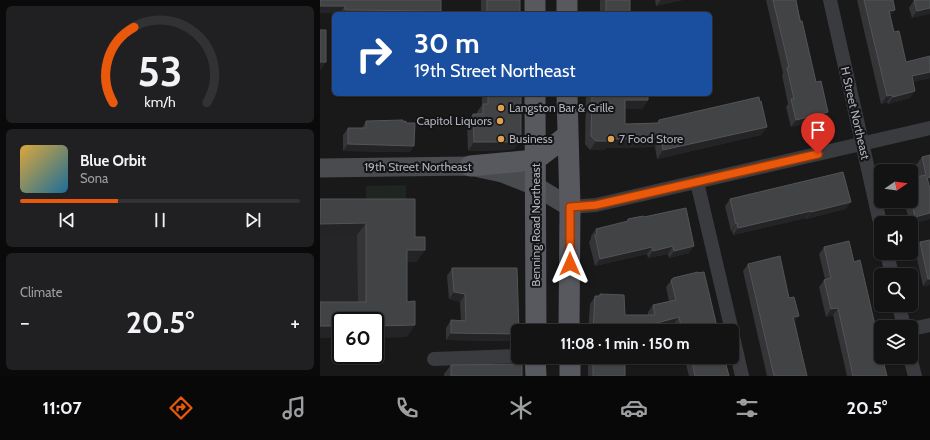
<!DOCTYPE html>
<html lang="en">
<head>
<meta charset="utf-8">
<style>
  body { margin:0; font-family:Cabin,sans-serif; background:#202022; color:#f1f3f6; height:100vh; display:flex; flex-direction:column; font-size:15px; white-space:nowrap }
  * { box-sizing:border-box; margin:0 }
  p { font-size:13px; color:#9d9ea0 }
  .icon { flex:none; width:22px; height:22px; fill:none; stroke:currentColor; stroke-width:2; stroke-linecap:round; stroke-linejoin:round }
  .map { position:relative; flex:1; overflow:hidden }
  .side { display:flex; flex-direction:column; gap:6px; padding:6px; background:#0a0a0b; width:320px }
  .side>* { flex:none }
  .guide { position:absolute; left:12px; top:12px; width:380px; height:84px; border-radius:6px; box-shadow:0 1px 3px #0004,0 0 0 1px #323234; background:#1a4fa0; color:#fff; overflow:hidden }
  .needle { width:26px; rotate:77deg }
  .buttons { position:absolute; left:554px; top:164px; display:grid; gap:8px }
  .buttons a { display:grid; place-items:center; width:44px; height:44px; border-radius:6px; background:#131314; box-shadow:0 1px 3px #0004,0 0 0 1px #323234; font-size:20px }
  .speed { position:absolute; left:12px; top:312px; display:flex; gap:8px; font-size:20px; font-weight:700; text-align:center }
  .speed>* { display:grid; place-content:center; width:52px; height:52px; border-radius:50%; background:#131314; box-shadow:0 1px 3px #0004,0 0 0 1px #323234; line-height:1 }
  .speed .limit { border:2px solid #111; border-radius:6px; background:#fff; color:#111 }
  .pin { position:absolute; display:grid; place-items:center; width:34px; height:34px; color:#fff; margin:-41px -17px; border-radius:50% 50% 50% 0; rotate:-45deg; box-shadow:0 0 4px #0007 }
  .pin .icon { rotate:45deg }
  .me { position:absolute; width:44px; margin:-22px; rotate:0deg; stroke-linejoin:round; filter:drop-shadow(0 0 3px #0008) }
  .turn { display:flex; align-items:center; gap:14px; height:84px; padding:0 16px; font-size:18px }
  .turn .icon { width:52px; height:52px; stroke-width:2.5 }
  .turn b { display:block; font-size:28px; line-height:34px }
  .big { font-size:30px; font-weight:700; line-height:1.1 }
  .side .tile { flex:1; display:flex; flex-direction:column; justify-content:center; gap:6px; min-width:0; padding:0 14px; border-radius:6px; background:#202022 }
  .side .dial { align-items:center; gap:0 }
  .dial svg { height:104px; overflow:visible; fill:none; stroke:#323234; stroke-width:7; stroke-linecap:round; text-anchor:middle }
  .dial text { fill:#f1f3f6; stroke:none }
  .song { display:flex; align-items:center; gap:12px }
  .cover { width:48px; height:48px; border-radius:6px; background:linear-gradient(135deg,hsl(40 70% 55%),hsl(200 70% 35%)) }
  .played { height:4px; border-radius:2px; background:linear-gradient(90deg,#ea580c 35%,#323234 35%) }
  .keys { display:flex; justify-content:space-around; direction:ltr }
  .heat { display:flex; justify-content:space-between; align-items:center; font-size:22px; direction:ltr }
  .trip { position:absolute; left:191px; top:324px; width:228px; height:40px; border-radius:6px; background:#131314; box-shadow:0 1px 3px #0004,0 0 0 1px #323234; font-weight:700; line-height:40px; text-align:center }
  .tab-bar { display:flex; height:64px; justify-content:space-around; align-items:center; background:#080808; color:#9d9ea0 }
  .tab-bar .icon { width:28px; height:28px }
  .tab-bar .active { color:#ea580c }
  .tab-bar b { font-size:18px; color:#f1f3f6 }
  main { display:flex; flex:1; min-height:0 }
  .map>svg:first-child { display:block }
  .built { fill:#252527 }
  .green { fill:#1f2520 }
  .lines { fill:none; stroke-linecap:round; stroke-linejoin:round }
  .street { stroke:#3a3b3f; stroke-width:14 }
  .secondary { stroke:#494b4f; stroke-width:19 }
  .primary { stroke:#57595e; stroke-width:21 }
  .wall { fill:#353538 }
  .shaded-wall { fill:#242426 }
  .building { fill:#424345; stroke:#535457 }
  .route-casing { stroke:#983908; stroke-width:10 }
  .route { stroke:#ea580c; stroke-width:7 }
  .poi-dot { fill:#dca050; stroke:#141416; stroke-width:1.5 }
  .labels { text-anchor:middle; stroke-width:4; stroke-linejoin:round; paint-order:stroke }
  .poi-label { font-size:12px; fill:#adb1b8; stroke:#141416; text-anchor:start }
  .street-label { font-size:12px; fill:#adb1b8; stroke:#141416 }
</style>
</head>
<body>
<main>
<section class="side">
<div class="tile dial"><svg viewBox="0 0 100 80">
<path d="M14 69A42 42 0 1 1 86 69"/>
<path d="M14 69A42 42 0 0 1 30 11" stroke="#ea580c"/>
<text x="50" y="56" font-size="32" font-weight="700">53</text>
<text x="50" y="72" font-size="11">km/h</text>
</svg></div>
<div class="tile">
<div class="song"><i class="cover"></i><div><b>Blue Orbit</b><p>Sona</p></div></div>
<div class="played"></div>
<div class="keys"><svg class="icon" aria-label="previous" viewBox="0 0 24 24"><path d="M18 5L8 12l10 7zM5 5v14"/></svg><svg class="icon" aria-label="pause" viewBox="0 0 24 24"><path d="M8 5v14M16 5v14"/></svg><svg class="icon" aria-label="next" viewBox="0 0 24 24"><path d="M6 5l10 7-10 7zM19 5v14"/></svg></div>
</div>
<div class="tile"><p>Climate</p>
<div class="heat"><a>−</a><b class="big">20.5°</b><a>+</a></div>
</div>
</section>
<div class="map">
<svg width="610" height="376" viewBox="0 0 610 376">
  <rect width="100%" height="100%" fill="#19191a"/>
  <path class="built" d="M0 211H86L87 337 55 338V321H21L0 338Z"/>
  <path class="green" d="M86 185V207L46 208V186Z"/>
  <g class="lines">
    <path class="street" d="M510 0 561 227
      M377 182 412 331
      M250 207 276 205 610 128
      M567 253 572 275
      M579 305 584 327
      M591 329 610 325
      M412 332 422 376
      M590 357 595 376
      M114 359 198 356"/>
    <path class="secondary" d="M0 168 150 166 182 173 215 186 250 207"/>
    <path class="primary" d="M215 14V0
      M247 14V0
      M215 94 216 331
      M247 94 250 207 249 331
      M150 166 215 160 248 135
      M215 357 216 376
      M250 376V357"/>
  </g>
  <path class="wall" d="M0 0 119 14H19Z
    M161 0H200V14H161Z
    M280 0H310V14H280Z
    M335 0H362L336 6Z
    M446 0H476L496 82 508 112 503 119 471 127 466 107 468 104 462 75 463 73Z
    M537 0H573L570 16 574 32 586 62 610 78 593 82 595 91 590 98 568 104 567 102 561 104Z
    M594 0H610L592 18 589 8Z
    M162 94H201L195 148 188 150 148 151 147 123 153 114H157V112L162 105Z
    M266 94H328V100L322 109H305V124L337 123 339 120 447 127 441 135 337 159 335 147 286 148 284 150H270L265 144Z
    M46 121 83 122 90 152 23 151V135L28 128H42Z
    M610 155V183L609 184 610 189V219L591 224V223H590L584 201H591V178L599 176 596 165 602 157Z
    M0 199 95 237 105 250 96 262H87V337L21 321V338H0V302H38L37 235Z
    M410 199 531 202 525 209 486 219V218L413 235 412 231H411L405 206Z
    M324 217 369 253 349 258 348 254 328 258 327 254 275 266 269 242 271 239V236L276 229 306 222 308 219Z
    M600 242 610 285 603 286 595 250Z
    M504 247 534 262 567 376H527L513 315 506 317 499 287 505 279 499 254Z
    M428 264 475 322 487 376H447L423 271Z
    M132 268 194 341 126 340V328L131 320 141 321 140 302 129 299 127 276Z
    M353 278 398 331H355L353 325 329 331H268L270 304 275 296H278L280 294 305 315H328V312L333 305 349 301 346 287Z
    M268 357H305V376H268Z
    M364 357H404L409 376H369Z
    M131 365 202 376H124V374Z"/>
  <path class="shaded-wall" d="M341 0H362L336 6Z
    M0 6H25L19 14 0 13Z
    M610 8V14L592 18 597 11Z
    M25 10 121 11 119 14H22Z
    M575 10 570 17 569 11Z
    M0 62H6L0 71Z
    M610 72V78L587 84 592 76Z
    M595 91 590 98 568 104 573 97Z
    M572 95 567 102 561 104 567 96Z
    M305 100H328L322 109H299Z
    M508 112 503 119 471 127 476 120Z
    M447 127 441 135 337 159 343 150Z
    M290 139H341L335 147 286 148 284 150H270L276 141Z
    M201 140 195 148 188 150 148 151 154 142Z
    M28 144 94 146 90 152 23 151Z
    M610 177V183L602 185 607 178Z
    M531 202 525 209 486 219 491 212Z
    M491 211 486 218 413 235 418 228Z
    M610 213V219L591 224V223L595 217Z
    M46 223 37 235 0 236V224Z
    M417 223 412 231H411L416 224Z
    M353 246 348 254 328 258 333 251Z
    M374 246 369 253 349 258 354 251Z
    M332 247 327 254 275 266 280 259Z
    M87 250H105L96 262H79Z
    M608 279H610V285L603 286Z
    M134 292 145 294 140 302 129 299Z
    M518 308 513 315 506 317 511 309Z
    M479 316 474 323 473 317Z
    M359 317 353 325 328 331H319L322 327Z
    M95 325 87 337 55 338V326Z
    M0 326H21V338H0Z
    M131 333 198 334V335L194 341 126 340Z"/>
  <path class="building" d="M0 0H121V11L25 10V6H0Z
    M167 0H200V14H167Z
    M286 0H310V14H286Z
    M453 0H476L480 21H482L496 82 501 81 508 112 476 120 471 99H474L467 68 469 67Z
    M544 0H573L575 10 569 11 574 32 579 31 586 62 610 56V72L592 76 595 91 573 97 572 95 567 96Z
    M594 0H610V8L597 11Z
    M0 30H6V62H0Z
    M168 94H201V140L194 142H154L153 114H163V104H168Z
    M272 94H328V100H305V124L339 123V120L439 97 440 102 441 101 447 127 343 150 341 139H290V141H276L271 136Z
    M83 120V122L86 121V123H95L94 146 28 144V128H46V121Z
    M610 155V177L607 178 610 189V213L595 217 591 199V178L606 175 602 157Z
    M523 172 531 202 491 212V211L418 228 417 223 416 224 410 199Z
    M0 199H95V237H105V250H87V302L95 301V325L55 326V321H21V326H0V302H46V223L0 224Z
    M366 208 374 246 354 251 353 246 333 251 332 247 280 259 275 235 277 234 276 229 308 221V219L323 216 324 217Z
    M610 240V279H608L600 242Z
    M529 241 534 262 540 260 561 351V357H562L567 376H533L518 308 511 309 504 280 511 278 504 247Z
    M460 256 469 298 474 297 479 316 473 317 487 376H454L428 264Z
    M132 268H197L199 331H198V334L131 333V320L146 321 145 294 134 292Z
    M378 272V273L384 272 398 331H362L359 317 322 327V331H273L275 296H280V294L304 295 305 315H335L333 305 356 300 351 280 353 279V278Z
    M273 357H305V376H273Z
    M371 357H404L409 376H375Z
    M202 364V376H131V365Z"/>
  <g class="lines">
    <defs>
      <path id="route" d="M250 264V207L276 205 498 154"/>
    </defs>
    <use href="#route" class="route-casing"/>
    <use href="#route" class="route"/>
  </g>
  <g class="poi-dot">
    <circle cx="181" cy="108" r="4"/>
    <circle cx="180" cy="121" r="4"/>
    <circle cx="181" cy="139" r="4"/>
    <circle cx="291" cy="139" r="4"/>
  </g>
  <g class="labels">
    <g class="poi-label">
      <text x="189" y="112">Langston Bar &amp; Grille</text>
      <text x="172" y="125" text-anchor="end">Capitol Liquors</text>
      <text x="189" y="143">Business</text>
      <text x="299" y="143">7 Food Store</text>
    </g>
    <g class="street-label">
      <text transform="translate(535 113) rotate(77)" y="4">H Street Northeast</text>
      <text x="98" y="171">19th Street Northeast</text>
      <text transform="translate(216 225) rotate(-90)" y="4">Benning Road Northeast</text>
    </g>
  </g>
</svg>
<div class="buttons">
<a><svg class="needle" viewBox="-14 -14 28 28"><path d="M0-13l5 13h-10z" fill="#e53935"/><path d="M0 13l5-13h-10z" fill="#9d9ea0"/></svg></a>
<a><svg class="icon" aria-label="sound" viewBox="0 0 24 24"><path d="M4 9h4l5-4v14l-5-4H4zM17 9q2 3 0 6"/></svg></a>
<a><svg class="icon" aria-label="search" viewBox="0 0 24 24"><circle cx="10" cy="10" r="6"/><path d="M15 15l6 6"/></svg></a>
<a><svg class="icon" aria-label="layers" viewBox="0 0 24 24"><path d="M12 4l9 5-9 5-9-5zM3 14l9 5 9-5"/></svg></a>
</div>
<div class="speed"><div class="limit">60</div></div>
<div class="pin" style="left:498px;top:154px;background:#d93025"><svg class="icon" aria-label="arrive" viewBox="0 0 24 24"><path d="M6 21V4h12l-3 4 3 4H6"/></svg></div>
<svg class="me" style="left:250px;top:264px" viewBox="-20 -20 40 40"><path d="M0-17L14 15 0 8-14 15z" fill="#ea580c" stroke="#fff" stroke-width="4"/></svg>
<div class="trip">11:08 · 1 min · 150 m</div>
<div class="guide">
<div class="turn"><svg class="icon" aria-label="right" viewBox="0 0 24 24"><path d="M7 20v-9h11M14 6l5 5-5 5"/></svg><div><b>30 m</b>19th Street Northeast</div></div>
</div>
</div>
</main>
<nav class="tab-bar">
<b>11:07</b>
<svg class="icon active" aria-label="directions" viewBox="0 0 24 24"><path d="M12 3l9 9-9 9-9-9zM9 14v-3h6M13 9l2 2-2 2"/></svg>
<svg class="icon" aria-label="music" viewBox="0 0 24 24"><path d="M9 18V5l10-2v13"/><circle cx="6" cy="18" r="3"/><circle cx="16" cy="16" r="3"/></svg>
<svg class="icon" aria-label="phone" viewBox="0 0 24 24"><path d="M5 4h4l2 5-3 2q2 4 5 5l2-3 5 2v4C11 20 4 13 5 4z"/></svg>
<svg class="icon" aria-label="climate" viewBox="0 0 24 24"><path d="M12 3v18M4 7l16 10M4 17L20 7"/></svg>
<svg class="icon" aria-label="car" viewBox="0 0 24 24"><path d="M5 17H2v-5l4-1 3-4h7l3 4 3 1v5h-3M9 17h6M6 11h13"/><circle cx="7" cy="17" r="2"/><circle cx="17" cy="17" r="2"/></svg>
<svg class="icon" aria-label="filters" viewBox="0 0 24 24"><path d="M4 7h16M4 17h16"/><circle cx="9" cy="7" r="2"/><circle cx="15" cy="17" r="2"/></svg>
<b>20.5°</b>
</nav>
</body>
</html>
